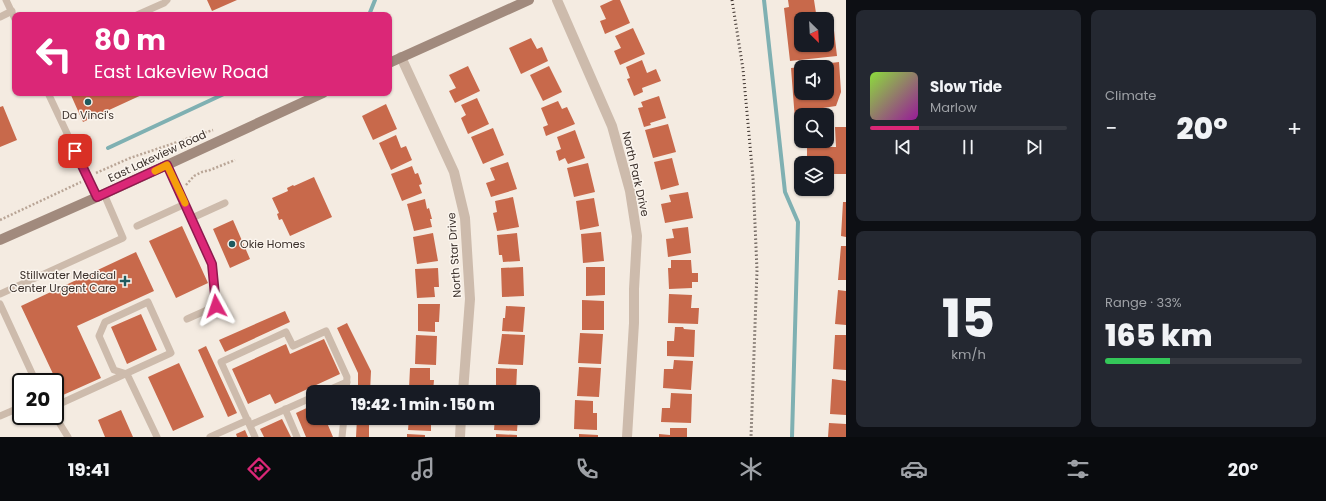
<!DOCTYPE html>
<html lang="en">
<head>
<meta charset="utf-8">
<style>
  body { margin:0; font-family:Poppins,sans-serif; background:#242831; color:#f1f3f6; height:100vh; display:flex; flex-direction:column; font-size:15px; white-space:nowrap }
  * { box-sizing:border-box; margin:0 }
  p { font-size:13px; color:#9ea1a6 }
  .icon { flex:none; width:22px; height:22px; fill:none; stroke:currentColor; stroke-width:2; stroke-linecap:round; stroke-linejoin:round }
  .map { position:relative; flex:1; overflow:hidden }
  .panel { display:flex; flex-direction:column; gap:10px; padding:10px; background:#0d0f14; width:480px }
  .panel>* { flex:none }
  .top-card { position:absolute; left:12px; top:12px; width:380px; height:84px; border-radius:8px; box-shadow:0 1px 3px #0004; background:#db2777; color:#fff; overflow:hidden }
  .needle { width:26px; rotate:156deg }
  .tools { position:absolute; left:794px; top:12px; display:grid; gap:8px }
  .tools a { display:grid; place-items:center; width:40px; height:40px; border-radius:8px; background:#171b24; box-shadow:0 1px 3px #0004; font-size:20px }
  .speed { position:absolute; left:12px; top:373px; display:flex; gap:8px; font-size:20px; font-weight:700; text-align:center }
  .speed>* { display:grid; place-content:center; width:52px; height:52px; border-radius:50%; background:#171b24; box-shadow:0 1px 3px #0004; line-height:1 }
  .speed .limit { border:2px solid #111; border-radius:6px; background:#fff; color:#111 }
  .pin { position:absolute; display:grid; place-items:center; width:34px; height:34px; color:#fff; margin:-17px; border-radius:8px; box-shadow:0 2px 6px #0006 }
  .me { position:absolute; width:44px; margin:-22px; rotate:355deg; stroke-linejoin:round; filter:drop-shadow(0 0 3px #0008) }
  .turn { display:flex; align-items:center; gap:14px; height:84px; padding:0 16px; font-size:18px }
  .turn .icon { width:52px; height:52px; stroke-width:2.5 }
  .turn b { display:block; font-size:28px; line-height:34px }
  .big { font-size:30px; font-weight:800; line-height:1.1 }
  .panel .card { flex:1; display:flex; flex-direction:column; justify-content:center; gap:6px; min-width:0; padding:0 14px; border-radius:8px; background:#242831 }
  .panel .dial { align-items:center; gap:0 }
  .dial b { font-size:52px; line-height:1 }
  .song { display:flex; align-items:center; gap:12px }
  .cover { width:48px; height:48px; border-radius:6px; background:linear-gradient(135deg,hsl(90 70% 55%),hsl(300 70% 35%)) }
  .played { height:4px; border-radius:2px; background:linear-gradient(90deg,#db2777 25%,#363941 25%) }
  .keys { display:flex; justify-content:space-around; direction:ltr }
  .heat { display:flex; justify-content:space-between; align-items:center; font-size:22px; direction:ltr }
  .charge { height:6px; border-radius:3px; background:linear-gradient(90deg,#34c759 33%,#363941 0) }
  .panel .tiles { flex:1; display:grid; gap:10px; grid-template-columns:repeat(2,1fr) }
  .trip { position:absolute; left:306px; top:385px; width:234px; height:40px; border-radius:8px; background:#171b24; box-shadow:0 1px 3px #0004; font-weight:800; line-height:40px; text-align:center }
  .dock { display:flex; height:64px; justify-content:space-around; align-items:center; background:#090b0e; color:#9ea1a6 }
  .dock .icon { width:28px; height:28px }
  .dock .on { color:#db2777 }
  .dock b { font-size:18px; color:#f1f3f6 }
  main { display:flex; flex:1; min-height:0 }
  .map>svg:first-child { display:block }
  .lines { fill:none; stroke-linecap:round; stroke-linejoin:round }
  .stream { stroke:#7fb0b2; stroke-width:4 }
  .building { fill:#c8694b }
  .path { stroke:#b9a596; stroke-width:2.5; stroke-dasharray:2 2; stroke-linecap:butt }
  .lane { stroke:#cdbbac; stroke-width:7 }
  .street { stroke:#cdbbac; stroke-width:10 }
  .secondary { stroke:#a18a7d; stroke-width:10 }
  .rail { stroke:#3b302b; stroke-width:3; stroke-dasharray:1 3; stroke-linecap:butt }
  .route-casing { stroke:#8e194d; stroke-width:10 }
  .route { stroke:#db2777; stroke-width:7 }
  .slow { stroke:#f59e0b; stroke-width:7 }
  .poi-dot { fill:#1f5a5e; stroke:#fbf5ee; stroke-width:1.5 }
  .labels { text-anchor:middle; stroke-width:3; stroke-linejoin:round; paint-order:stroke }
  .poi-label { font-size:11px; fill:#3b302b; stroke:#fbf5ee }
  .street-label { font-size:11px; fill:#3b302b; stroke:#fbf5ee }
</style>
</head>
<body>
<main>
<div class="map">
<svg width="846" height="437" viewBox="0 0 846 437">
  <rect width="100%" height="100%" fill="#f4ebe1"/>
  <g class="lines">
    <path class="stream" d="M764 0 785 192 798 222 792 437
      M369 15 375 0
      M108 148 226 93"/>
  </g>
  <path class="building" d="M207 0H237L212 11Z
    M613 0H620L630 23 605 34 600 21 606 19 600 6Z
    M788 0H814L816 13H812L813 19H801V45H827V22H833L837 56 790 61 784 8 789 7Z
    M633 28 645 54 620 65 614 51 621 48 615 36Z
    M531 38 537 49 542 47 548 61 521 74 509 48Z
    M642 60 647 73 656 69 661 81 642 88 643 92 634 96 627 79 630 78 626 67Z
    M839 62 841 92 836 106 823 108V113L833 112 834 121 827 122V115H801V119L795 120 791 68 801 67V93H827V67L807 66Z
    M468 66 480 91 455 103 449 91 456 88 449 75Z
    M549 66 562 92 543 101 530 75Z
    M70 93H146L83 122Z
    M659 96 666 118 650 123 651 125 644 127 638 108 643 107 641 102Z
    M477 98 489 124 468 134 461 118 466 115 461 105Z
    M558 101 562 109 567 107 575 124 546 136 543 127 548 125 541 108Z
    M386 104 397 129 373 140 362 116Z
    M3 106 17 140 0 147V107Z
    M668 124 676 152 653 158 645 130Z
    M835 127H846V174H827V163H807V144H824V147H836Z
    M493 128 504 155 483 164 471 137Z
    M575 130 585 158 568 164 565 158 559 161 556 151 561 149 557 137Z
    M396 135 401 148 406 146 412 160 391 170 379 143Z
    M672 158 679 185 661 190 654 162Z
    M508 162 517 189 491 197 486 183 495 180 490 168Z
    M588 163 595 192 574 197 567 168Z
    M412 166 415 174 418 173 422 184 419 185 422 193 402 201 391 174Z
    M314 177 332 217 290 236 282 219 279 220 277 214 279 213 272 198 288 191 287 188 293 185 294 186Z
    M688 192 693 218 665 223 661 204 671 202 669 195Z
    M513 197 519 227 497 231 493 213 497 212 495 201Z
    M594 198 599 226 580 230 576 201Z
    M425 199 427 209 429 208 432 219H430L432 227 414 231 407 204Z
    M843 202H846V237L841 236Z
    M233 220 250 259 230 268 213 229Z
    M182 226 208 283 176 298 149 241Z
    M688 227 691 253 668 257 666 239 674 238 672 229Z
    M601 232 604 261 583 263 581 234Z
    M433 233 438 261 417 264 413 237Z
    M517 233 520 261 503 262 502 255H499L497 235Z
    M841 246H846V280H838Z
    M136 252 154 291 77 326 101 378 63 395 21 306Z
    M671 260H691L692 273H698V282H692V288L669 289 668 268H671Z
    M523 267 524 296 502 297 501 268Z
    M586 267H605V295L586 296Z
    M438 268 439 287H434L435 297 417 298 415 269Z
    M838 290 846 291V325L835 324Z
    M669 294 692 295 691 308H699L698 324 668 323Z
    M582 300 604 301V330H582Z
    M418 304H440L439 322H435V332L418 331Z
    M506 306 525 307 523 332 502 331 503 318H505Z
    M285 311 290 322 225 352 219 340Z
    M141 314 157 350 127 364 111 327Z
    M347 323 371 371 370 392H358V373L337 328Z
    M675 327H683L684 329 695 330 694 357 667 356V341H674Z
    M580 333 603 334 601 364 578 363Z
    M502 334 525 335 523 365 498 364Z
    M416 335 437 336 436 365 415 364Z
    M835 335H846V370L833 369Z
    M324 339 340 374 275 404 270 394 248 404 232 369 286 344 290 354Z
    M206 346 237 413 228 417 198 350Z
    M674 360 693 361 691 390 663 388 664 369H673Z
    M179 363 204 417 173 431 148 377Z
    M579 367 601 368 599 397 577 396Z
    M410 368H430V380H434L433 392H411V390L409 389Z
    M496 368 517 369 516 391 496 390Z
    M832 379 846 381V415L830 414Z
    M671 393 692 394 691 423 661 422 662 408H670Z
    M575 400 593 401V413H597V430L574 429Z
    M313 405V418H325L333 437H306L296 413Z
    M121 410 133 437H105L98 420Z
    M357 418H369V437H356Z
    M409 418H431V431L408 430Z
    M495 418H518L517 431 494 430Z
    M282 419 291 437H264L260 429Z
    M829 423 846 424V437H828Z
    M670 428H687V437H659V434L670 435Z
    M245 430 248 437H237L236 434Z
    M407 434 425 435V437H407Z
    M496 434 517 435V437H496Z
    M579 434 598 435V437H579Z"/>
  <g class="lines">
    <path class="path" d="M96 173 130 158 213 130
      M186 185 194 176 202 172 210 170 235 160
      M0 220 81 182"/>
    <path class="lane" d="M6 0 15 19
      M137 15 164 3 167 0
      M0 17 12 11
      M48 93 97 197
      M167 165 212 264 216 306 187 319
      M192 218 225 203
      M137 226 185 204
      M0 294 123 238 104 194
      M0 304 36 382
      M324 392 347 382
      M55 406 171 353 148 302 105 322 99 336 114 370 127 374 157 437
      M285 409 297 437
      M0 416 21 407
      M55 416 68 437
      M250 425 313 397
      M210 437 248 420
      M255 437 221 362 286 332 293 346 326 331 347 377 346 392
      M342 437 344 418"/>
    <path class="street" d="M557 0 612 126 630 191 637 236 634 289V323L627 437
      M401 57 454 172 465 218 470 299 463 392
      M460 437 461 418"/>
    <path class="secondary" d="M389 63 529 0
      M0 240 104 194 323 93"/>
    <path class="rail" d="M732 0 743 69 753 178 757 270 751 437"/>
  </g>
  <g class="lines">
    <defs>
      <path id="route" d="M75 151 97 197 167 165 212 264 216 306"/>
    </defs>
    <use href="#route" class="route-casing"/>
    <use href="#route" class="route"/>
    <path class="slow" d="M155 171 167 165 185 203"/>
  </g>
  <g class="poi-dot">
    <circle cx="88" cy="102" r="4"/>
    <circle cx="232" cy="244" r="4"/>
    <path d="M123 275h4v4h4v4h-4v4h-4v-4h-4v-4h4z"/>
  </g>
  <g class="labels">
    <g class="poi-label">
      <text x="88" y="119">Da Vinci's</text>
      <text x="240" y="248" text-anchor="start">Okie Homes</text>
      <text x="116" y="279" text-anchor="end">Stillwater Medical<tspan x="116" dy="13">Center Urgent Care</tspan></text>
    </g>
    <g class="street-label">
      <text transform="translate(157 156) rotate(-25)" y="4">East Lakeview Road</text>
      <text transform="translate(636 174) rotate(77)" y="4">North Park Drive</text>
      <text transform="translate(454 255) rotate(-94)" y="4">North Star Drive</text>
    </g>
  </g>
</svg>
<div class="tools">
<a><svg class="needle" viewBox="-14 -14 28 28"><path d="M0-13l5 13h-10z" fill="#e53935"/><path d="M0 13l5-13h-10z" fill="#9ea1a6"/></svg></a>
<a><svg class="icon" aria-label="sound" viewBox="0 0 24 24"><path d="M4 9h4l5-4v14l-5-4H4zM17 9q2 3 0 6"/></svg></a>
<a><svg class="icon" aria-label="search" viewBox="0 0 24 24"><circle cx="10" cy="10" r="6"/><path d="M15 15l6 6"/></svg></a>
<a><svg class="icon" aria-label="layers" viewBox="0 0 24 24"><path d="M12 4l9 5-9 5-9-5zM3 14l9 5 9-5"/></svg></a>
</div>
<div class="speed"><div class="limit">20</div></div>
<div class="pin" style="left:75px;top:151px;background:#d93025"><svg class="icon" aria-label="arrive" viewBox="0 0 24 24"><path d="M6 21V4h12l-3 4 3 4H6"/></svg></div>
<svg class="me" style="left:216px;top:306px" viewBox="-20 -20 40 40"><path d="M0-17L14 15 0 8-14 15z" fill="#db2777" stroke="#fff" stroke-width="4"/></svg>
<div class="trip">19:42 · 1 min · 150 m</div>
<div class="top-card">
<div class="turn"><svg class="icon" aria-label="left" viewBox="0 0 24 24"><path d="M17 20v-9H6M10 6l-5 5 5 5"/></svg><div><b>80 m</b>East Lakeview Road</div></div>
</div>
</div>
<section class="panel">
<div class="tiles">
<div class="card">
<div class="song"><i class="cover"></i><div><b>Slow Tide</b><p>Marlow</p></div></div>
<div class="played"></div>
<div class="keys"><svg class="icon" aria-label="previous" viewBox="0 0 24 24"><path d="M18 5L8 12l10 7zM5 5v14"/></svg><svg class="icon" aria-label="pause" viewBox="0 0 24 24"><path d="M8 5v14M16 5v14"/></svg><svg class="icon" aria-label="next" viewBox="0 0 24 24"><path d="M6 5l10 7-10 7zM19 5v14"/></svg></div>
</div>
<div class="card"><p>Climate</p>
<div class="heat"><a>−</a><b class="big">20°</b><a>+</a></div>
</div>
<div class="card dial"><b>15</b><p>km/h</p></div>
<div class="card"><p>Range · 33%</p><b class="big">165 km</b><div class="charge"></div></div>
</div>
</section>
</main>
<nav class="dock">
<b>19:41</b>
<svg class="icon on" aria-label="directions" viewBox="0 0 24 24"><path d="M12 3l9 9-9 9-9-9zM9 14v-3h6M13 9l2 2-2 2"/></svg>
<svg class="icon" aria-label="music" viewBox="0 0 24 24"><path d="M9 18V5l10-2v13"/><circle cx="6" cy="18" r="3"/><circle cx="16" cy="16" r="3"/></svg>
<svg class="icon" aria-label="phone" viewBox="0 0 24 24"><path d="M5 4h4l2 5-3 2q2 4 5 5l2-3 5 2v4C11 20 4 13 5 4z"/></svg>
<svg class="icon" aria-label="climate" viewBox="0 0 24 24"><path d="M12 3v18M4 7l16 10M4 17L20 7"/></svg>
<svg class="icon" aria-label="car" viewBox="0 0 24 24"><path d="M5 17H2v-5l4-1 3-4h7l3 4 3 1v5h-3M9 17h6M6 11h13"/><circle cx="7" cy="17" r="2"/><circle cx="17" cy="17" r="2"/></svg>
<svg class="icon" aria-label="filters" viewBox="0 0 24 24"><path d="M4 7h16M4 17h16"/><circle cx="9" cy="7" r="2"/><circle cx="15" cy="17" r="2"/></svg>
<b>20°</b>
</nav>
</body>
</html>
